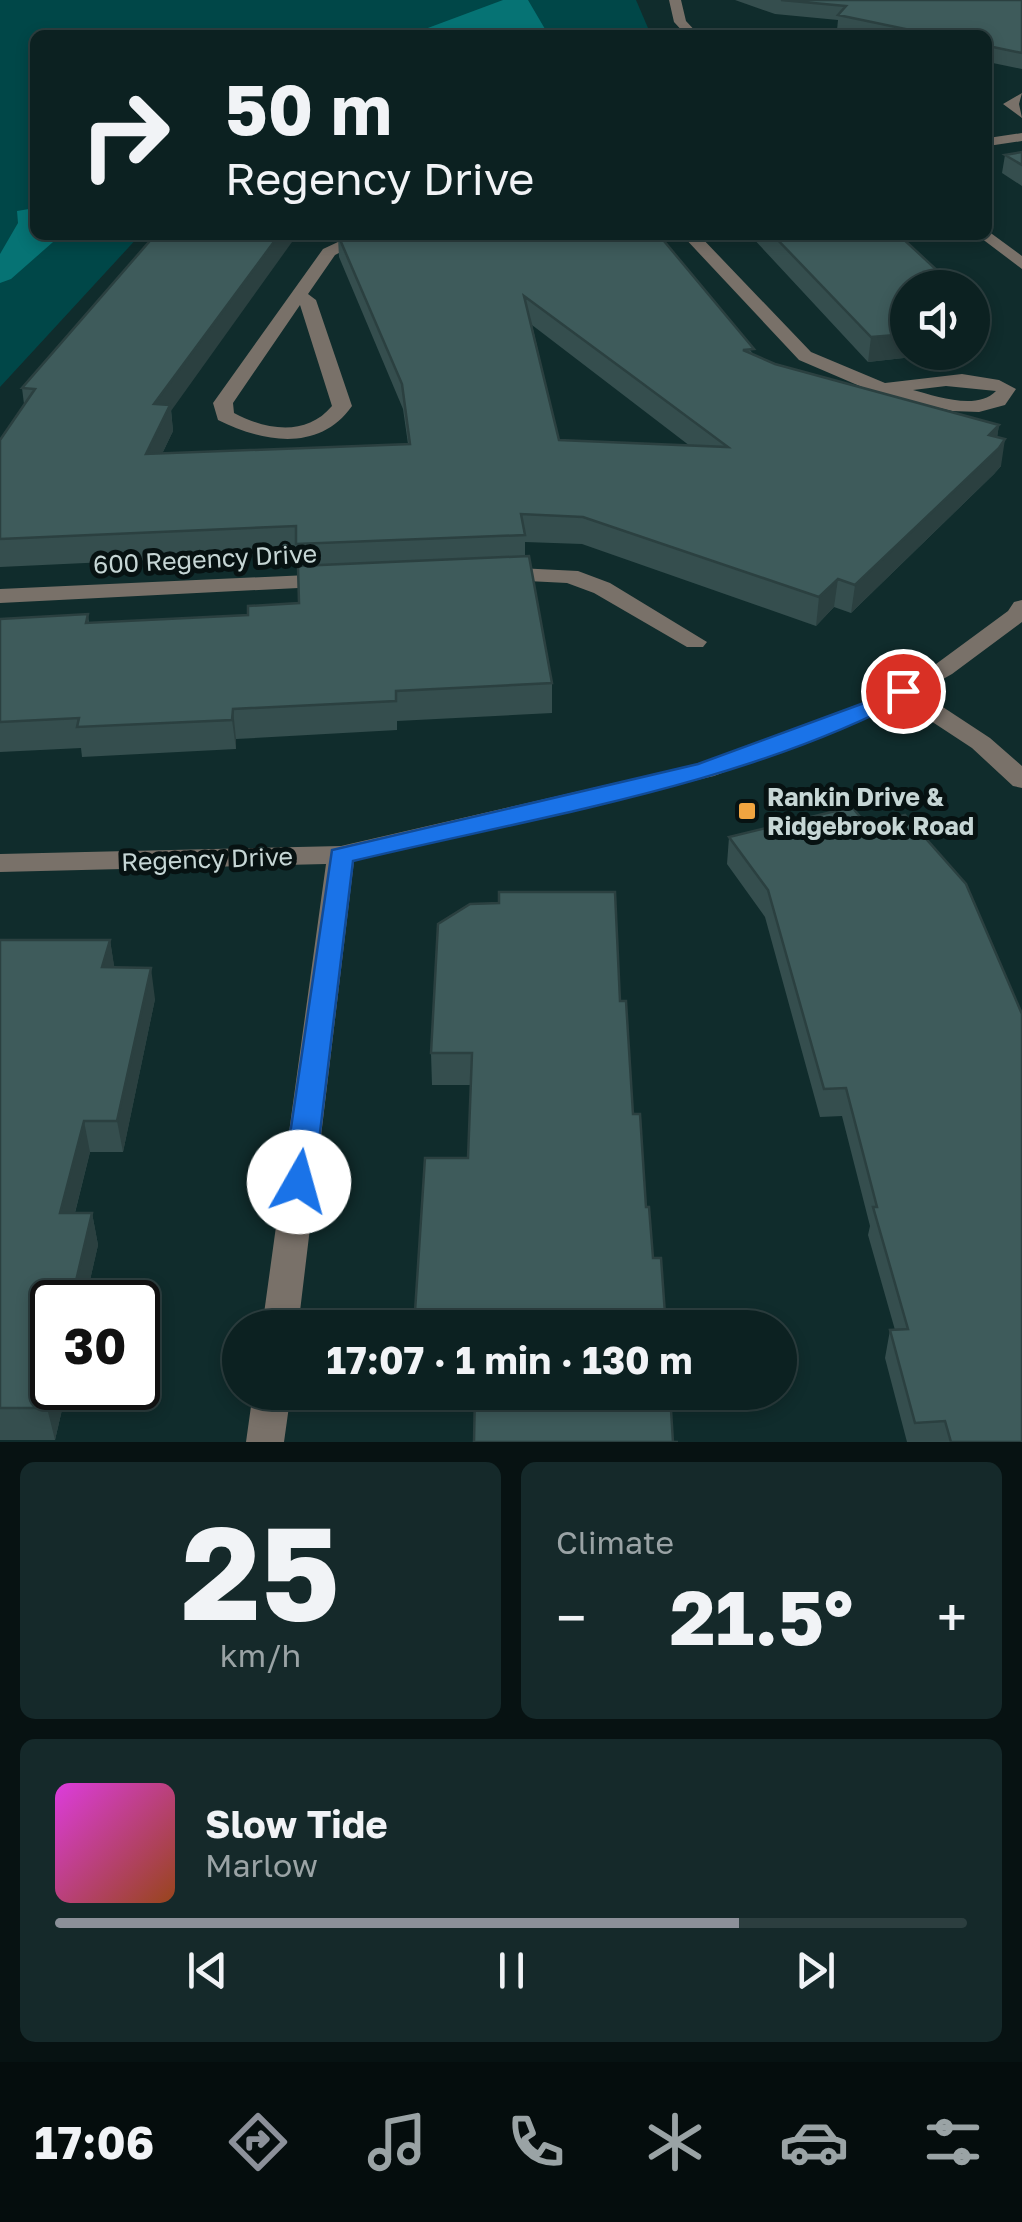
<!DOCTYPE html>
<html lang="en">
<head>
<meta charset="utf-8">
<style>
  body { margin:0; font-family:"Golos Text",sans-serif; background:#15292a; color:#f1f3f6; height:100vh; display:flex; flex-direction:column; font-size:38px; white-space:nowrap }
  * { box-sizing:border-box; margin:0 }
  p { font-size:32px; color:#9aa3a5 }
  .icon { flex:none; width:55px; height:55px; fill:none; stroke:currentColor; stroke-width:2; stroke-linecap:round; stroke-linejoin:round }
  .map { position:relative; height:1442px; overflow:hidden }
  .panel { display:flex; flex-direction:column; gap:20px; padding:20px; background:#071212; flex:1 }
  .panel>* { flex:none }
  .guide { position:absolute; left:30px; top:30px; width:962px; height:210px; border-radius:15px; box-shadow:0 5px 15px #0003,0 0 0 2px #2c3e3f; background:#0c2121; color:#f1f3f6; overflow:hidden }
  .controls { position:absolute; left:890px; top:270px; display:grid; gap:20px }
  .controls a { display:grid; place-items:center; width:100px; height:100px; border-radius:50%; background:#0c2121; box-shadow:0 5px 15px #0003,0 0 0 2px #2c3e3f; font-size:50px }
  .speed { position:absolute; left:30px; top:1280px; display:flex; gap:20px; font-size:50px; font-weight:700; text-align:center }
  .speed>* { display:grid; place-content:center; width:130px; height:130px; border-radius:50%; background:#0c2121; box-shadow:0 5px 15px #0003,0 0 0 2px #2c3e3f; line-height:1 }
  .speed .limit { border:5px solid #111; border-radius:15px; background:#fff; color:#111 }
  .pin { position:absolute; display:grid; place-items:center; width:85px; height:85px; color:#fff; margin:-42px; border:5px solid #fff; border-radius:50%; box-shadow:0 2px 10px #0007 }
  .me { position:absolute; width:110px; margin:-55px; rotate:7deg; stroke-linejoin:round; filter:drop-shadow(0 0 8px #0008) }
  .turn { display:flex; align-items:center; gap:35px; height:210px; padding:0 30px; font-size:45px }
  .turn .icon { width:130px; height:130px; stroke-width:2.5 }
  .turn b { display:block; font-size:70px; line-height:85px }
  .big { font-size:75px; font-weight:700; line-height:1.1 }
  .panel .widget { flex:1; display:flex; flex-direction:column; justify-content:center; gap:15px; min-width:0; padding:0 35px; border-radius:15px; background:#15292a }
  .panel .dial { align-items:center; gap:0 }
  .dial b { font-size:130px; line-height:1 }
  .song { display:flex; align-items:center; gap:30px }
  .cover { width:120px; height:120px; border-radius:15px; background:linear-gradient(135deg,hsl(300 70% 55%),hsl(20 70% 35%)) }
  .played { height:10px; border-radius:5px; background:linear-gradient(90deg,#8c9099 75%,#2c3e3f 75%) }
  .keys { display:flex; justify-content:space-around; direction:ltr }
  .heat { display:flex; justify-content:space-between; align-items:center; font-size:55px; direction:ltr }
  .panel .tiles { flex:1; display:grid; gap:20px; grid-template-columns:1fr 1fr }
  .widget:last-child { grid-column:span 2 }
  .trip { position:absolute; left:222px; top:1310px; width:575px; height:100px; border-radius:50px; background:#0c2121; box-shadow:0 5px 15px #0003,0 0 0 2px #2c3e3f; font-weight:700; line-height:100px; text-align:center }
  .tabs { display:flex; height:160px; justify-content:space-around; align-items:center; background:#050d0d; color:#9aa3a5 }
  .tabs .icon { width:70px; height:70px }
  .tabs .active { color:#8c9099 }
  .tabs b { font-size:45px; color:#f1f3f6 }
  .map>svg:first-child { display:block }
  .green { fill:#004748 }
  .water { fill:#067374 }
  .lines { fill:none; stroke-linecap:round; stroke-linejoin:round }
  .minor { fill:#797169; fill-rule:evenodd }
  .wall { fill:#354e4e; fill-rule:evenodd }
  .shaded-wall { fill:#2b4040 }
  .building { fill:#3e5b5b; stroke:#2b4040; stroke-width:2.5; fill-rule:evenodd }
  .route { fill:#1a73e8; stroke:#114b97; stroke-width:2.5 }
  .poi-dot { fill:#f1a540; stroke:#071212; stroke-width:4 }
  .labels { text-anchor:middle; stroke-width:10; stroke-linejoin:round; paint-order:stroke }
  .street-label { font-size:25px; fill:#c6d6d5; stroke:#071212 }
  .poi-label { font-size:25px; font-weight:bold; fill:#c6d6d5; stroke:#071212; text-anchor:start }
</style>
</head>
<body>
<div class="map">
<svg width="1022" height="1442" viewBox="0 0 1022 1442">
  <rect width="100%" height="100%" fill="#102c2c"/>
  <path class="green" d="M0 0H636L651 35H35V235H140L0 387Z"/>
  <path class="water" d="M503 0H528L545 29 540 35H409Z
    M35 208V235H61L11 279 0 283V254L18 223 17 211Z"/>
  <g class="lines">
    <path class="minor" d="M669 0H681L686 21 699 35H686L674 22Z
      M1022 93 1019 104 1022 118 1003 104Z
      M1022 133V141L988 146V138Z
      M988 231 1022 256V269L977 235H988Z
      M353 235H374L335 255 308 294 316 300 352 406C319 453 262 442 218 420L213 403 323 249ZM300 305 332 406C306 437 266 430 234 413L233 403Z
      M682 235H699L811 352 885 383 962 374 999 380 1016 389 1005 405 979 412 952 411 876 393 799 360ZM946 386 996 391C977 411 936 396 913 390Z
      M499 567 578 571 610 583 707 642 703 647H687L594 593 567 583 491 579 488 574Z
      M330 574 338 576 341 581 338 586 0 603V589Z
      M1022 600V622L952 674 920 692 990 738 1022 766V788L1013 786 972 748 902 702 881 713 714 776 354 861 298 1328H262L326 864 0 872V854L341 846 697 764 863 703 936 664 1008 611 1014 602Z
      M253 1392H291L284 1442H246Z"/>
  </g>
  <path class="wall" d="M735 0H1022V69L988 62V35H860L837 30 838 20 775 14Z
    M1022 152V186L1002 173 1005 155Z
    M155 235 173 431 162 454 408 444 403 409 339 257 338 238 332 241 329 235H659L754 355 775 364 999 425 997 437 1001 466 994 474 851 613 834 607 816 626 582 544 525 542V556L552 683V713L397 721V730L236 739V749L82 757 81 748 0 752V619L88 614 89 623 248 615 299 603 297 553 0 567V440L24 404 22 388ZM532 325 690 446 559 440Z
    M750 235H899L908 352H957L868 362Z
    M852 807 1022 1442H907L885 1358 890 1330H895L868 1235 870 1226 842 1116 820 1117 765 917 727 864 729 837Z
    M0 940H110L114 967 155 999 123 1152H90L75 1213H92L98 1245 85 1302H52V1388H67L55 1440H0Z
    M620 1001 633 1114 653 1258 468 1158 471 1085H432L431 1053Z"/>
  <path class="shaded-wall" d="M279 235H297L171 411 173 431 149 481 146 454 154 404Z
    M985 326 981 350 972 351V327Z
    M908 334V352H957L868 362 871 337Z
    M999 425 995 451 989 435Z
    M1005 439 1001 466 994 474 851 613 855 585Z
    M838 579 834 607 816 626 819 597Z
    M233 709 236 739V749L232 720Z
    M110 940 115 971 102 967Z
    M151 968 155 999 123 1152 117 1121Z
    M84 1121 90 1152 67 1244 60 1213Z
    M92 1213 98 1245 85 1302H71Z
    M52 1388H67L55 1440 47 1408Z"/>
  <path class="building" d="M781 0H1022V53L988 46V35H934L838 15 846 6Z
    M1022 152V165L1005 155Z
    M155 235H279L154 404 170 405 146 454 410 444 402 384 338 235H659L754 349 743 350 775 364 999 425 989 435 1005 439 999 448 855 585 838 579 819 597 583 517 521 514 525 535 296 544V526L0 539V440L35 389 22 388ZM524 296 627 372 728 447 559 440Z
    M773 235H899L956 288H908V334L871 337Z
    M972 314 985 326 972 327Z
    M529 556 552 683 396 691V701L233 709 232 720 77 727 79 718 0 722V619L88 614 86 623 248 615V606L299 603 298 566Z
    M852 807 867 825 905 815 966 884 1022 1014V1442H951L945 1421 915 1423 890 1330 908 1329 873 1207H877L846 1088 824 1089 768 890 729 837Z
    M499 892H615L620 1001H626L633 1114H640L646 1207H649L653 1258H661L666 1328 414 1327 425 1158H468L472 1053H431L438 924 470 904 499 903Z
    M0 940H110L102 967 151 968 117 1121H84L60 1213H92L71 1302H52V1386L47 1408H0Z
    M475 1392H652L653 1410H671L673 1442H678H474Z"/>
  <path class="route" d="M903 684 914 691 911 696C746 785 535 817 353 861L314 1182 310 1190 299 1194 288 1190 283 1182 332 850 698 764 864 703Z"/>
  <rect class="poi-dot" x="737" y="801" width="20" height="20" rx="5"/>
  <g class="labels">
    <g class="street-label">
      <text transform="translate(205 559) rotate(-3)" y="9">600 Regency Drive</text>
      <text transform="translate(207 859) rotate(-2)" y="9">Regency Drive</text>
    </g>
    <g class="poi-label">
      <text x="767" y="806">Rankin Drive &amp;<tspan x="767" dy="29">Ridgebrook Road</tspan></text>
    </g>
  </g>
</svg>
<div class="controls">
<a><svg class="icon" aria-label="sound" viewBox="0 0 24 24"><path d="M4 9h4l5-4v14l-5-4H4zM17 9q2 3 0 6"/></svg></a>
</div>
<div class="speed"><div class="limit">30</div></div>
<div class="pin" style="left:903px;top:691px;background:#d93025"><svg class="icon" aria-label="arrive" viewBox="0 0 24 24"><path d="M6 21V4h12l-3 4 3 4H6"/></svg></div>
<svg class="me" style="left:299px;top:1182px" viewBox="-20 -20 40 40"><circle r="19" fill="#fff"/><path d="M0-13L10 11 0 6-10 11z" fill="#1a73e8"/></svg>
<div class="trip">17:07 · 1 min · 130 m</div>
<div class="guide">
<div class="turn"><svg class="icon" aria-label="right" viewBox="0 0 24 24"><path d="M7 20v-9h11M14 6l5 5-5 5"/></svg><div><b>50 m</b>Regency Drive</div></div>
</div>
</div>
<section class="panel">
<div class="tiles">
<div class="widget dial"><b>25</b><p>km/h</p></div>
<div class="widget"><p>Climate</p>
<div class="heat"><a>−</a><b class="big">21.5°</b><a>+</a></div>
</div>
<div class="widget">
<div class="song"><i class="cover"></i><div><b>Slow Tide</b><p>Marlow</p></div></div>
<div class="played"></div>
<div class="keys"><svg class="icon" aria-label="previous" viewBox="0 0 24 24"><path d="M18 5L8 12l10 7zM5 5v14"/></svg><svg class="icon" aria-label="pause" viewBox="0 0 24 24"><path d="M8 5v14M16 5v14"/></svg><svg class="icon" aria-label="next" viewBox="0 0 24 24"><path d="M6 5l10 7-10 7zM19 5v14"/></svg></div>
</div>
</div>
</section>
<nav class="tabs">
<b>17:06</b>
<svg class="icon active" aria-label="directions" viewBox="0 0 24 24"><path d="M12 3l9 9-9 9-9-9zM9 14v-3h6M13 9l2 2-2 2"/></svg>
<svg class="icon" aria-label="music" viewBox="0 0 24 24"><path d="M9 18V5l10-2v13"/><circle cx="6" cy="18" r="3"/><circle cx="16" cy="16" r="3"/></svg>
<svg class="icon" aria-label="phone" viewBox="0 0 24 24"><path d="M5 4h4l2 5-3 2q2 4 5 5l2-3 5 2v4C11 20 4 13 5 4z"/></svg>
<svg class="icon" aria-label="climate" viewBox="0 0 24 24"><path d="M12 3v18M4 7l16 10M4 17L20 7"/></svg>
<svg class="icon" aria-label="car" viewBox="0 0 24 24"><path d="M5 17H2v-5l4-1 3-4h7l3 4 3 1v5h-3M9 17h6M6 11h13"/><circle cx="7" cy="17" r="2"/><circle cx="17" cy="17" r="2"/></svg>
<svg class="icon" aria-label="filters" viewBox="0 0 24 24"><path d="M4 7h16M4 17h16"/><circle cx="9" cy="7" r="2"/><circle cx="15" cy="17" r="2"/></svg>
</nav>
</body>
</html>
